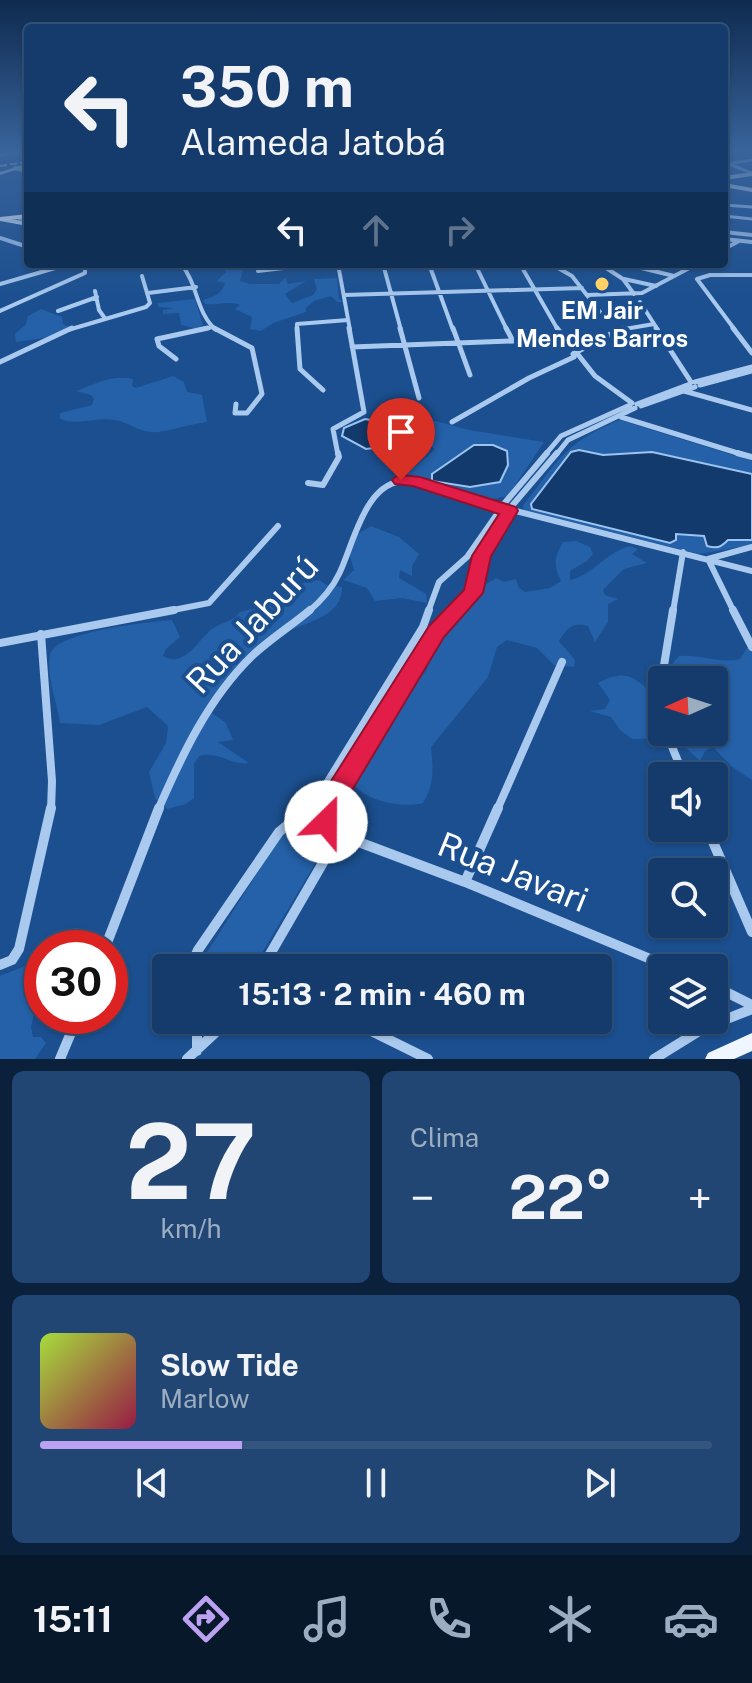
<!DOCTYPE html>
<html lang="pt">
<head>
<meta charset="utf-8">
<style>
  body { margin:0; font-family:"Public Sans",sans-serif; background:#214673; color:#f1f3f6; height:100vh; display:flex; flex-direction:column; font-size:30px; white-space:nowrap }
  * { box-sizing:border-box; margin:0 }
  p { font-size:26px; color:#9dadc1 }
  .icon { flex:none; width:44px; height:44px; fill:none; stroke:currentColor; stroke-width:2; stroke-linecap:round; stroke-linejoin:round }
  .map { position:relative; height:1059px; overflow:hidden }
  .panel { display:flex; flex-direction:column; gap:12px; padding:12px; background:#0b203b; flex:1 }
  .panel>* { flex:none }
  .guide { position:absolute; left:24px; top:24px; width:704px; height:244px; border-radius:8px; box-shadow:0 2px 6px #0004,0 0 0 2px #33557e; background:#143b6b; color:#f1f3f6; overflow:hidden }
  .needle { width:52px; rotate:267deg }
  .fabs { position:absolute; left:648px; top:666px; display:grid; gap:16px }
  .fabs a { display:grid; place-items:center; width:80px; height:80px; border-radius:8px; background:#143b6b; box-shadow:0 2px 6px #0004,0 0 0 2px #33557e; font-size:40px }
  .speed { position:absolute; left:24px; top:930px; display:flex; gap:16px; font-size:40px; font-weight:700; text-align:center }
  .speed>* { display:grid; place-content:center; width:104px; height:104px; border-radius:50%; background:#143b6b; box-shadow:0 2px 6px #0004,0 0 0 2px #33557e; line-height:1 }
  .speed .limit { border:12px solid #d22; background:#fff; color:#111 }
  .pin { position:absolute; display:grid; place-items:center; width:68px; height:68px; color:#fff; margin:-82px -34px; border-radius:50% 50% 50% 0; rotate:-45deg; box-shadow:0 0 8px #0007 }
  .pin .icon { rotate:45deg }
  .me { position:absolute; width:88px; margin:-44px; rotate:23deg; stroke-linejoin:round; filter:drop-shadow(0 0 6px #0008) }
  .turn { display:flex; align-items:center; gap:28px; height:168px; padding:0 24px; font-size:36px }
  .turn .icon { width:104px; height:104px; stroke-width:2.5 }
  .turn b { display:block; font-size:56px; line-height:68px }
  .lanes { display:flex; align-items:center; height:76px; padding:0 24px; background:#0003; justify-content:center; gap:40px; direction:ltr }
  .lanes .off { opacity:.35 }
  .big { font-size:60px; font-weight:700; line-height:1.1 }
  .panel .widget { flex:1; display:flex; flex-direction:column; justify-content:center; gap:12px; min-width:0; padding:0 28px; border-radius:12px; background:#214673 }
  .panel .dial { align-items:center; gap:0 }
  .dial b { font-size:104px; line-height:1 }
  .song { display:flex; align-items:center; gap:24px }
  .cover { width:96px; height:96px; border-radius:12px; background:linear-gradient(135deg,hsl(80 70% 55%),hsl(340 70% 35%)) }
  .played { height:8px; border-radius:4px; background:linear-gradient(90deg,#bca0f2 30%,#33557e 30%) }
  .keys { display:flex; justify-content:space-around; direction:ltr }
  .heat { display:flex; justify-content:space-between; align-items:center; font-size:44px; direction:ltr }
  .panel .tiles { flex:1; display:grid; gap:12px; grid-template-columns:1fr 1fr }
  .widget:last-child { grid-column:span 2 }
  .trip { position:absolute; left:152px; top:954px; width:460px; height:80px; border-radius:8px; background:#143b6b; box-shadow:0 2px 6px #0004,0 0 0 2px #33557e; font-weight:700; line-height:80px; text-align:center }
  .dock { display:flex; height:128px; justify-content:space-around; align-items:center; background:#08182b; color:#9dadc1 }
  .dock .icon { width:56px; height:56px }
  .dock .selected { color:#bca0f2 }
  .dock b { font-size:36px; color:#f1f3f6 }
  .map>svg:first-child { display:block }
  .green { fill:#2461a8 }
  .water { fill:#123a6d; stroke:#9cc4f0; stroke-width:2 }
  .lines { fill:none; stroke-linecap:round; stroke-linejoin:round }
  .stream { stroke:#9cc4f0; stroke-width:2 }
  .street-far5 { stroke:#a9c9ee; stroke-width:3 }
  .street-far4 { stroke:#a9c9ee; stroke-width:4 }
  .street-far3 { stroke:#a9c9ee; stroke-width:5 }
  .street-far2 { stroke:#a9c9ee; stroke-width:6 }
  .street-far1 { stroke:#a9c9ee; stroke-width:8 }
  .street { stroke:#a9c9ee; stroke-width:10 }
  .secondary { stroke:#d6e6fa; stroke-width:4 }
  .primary { fill:#f0f6ff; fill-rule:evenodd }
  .rail { stroke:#fff; stroke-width:2; stroke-dasharray:7 3; stroke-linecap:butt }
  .route { fill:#e11d48; stroke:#92132f; stroke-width:2 }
  .poi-dot { fill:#ffd166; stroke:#1b4f8f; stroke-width:3 }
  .labels { text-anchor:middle; stroke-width:8; stroke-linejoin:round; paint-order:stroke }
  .far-poi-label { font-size:24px; font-weight:bold; fill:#fff; stroke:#1b4f8f }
  .near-street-label { font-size:34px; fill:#fff; stroke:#1b4f8f }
</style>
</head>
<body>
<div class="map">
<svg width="752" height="1059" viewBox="0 0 752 1059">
  <rect width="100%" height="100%" fill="#1b4f8f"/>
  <path class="green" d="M219 264 239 265 243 270 240 281 250 284H279L285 278 288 284 306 281 285 294 292 303 313 295 317 289 314 279 337 278 339 299 344 302H337L331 296 314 301 306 308V312L273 323 261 331 250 329 252 317 235 309 240 305C227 300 218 306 205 304L203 300C213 297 222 294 225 283L217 281 226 272Z
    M195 299 203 325 197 329 181 325 179 313 163 314V310L174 308 159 307 157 303Z
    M41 309 62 317 63 324 69 327 51 337 16 342 15 334 26 324 28 316Z
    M173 376 184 382 187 392 202 395 207 422C190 424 174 430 158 432 142 434 130 423 115 420 96 417 78 426 60 419V413L92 405 94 399 91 395 76 391C94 384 113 374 133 379L132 386 136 388Z
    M402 412 469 430 544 442 508 496 488 500 406 475 435 449 418 436 419 433 389 420Z
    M620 420 752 461V545L699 554 524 510 523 506C557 462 565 442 620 420Z
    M371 526 399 537 419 554 412 566V576L400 570 399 578 426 594 427 603 402 598 375 601 367 588 343 580 354 570 349 553 353 537Z
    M576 541 590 547 593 554 587 561 570 571V580C593 575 606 552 630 546L638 549 632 554 647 563 624 569 603 590 605 595 618 599 608 604V622L595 642 588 626C572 622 567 628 559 641L575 660 574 667 554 665 537 648 507 640 497 647 488 677 431 747C433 768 435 784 423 803 403 809 358 800 351 779L360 770 375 738 393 720 412 688 425 672 449 623 465 614 478 589 496 578 504 582 516 579 519 588 525 592 550 588 561 581C553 565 554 558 563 542Z
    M319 580 327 585 342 587C343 622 291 624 270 640 260 647 222 685 217 695 214 700 214 708 212 713L226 723 233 740 218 742 249 763C232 766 217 750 199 756L194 764V798L186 804 167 809 155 798 149 772 166 743 168 726 147 707 99 725 60 723C57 702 46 676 50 655 55 631 150 622 172 620L180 637 166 649 163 656C184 669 198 640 212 629 221 622 233 622 240 612L279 602 297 584Z
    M747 648H752V780L731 766 713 747 705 751 700 761 683 745 668 738 632 739 620 730 611 717 590 711 605 709 610 700 598 683C632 665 637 683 662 701V732H714V680H674L673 663 679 656C699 654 721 664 740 659Z
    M301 821 321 826 326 835 325 847 253 968H197L284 831Z
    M30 964 36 1005 31 1027 33 1037H41L46 1043 35 1059H0V976Z"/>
  <path class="water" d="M365 419 370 420 375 427H383L399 437 395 441 398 445 366 449 342 436 344 428Z
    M474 445H493L507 451 508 465 500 482 470 487 432 481V474Z
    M579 450 603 455 652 452 752 474V540H728C721 547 718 549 707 546L704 536 676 534V540L670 543 532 509 531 504 571 452Z"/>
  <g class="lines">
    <path class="stream" d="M19 219 28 221"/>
    <path class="street-far5" d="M0 155 22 151
      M724 162 752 173
      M732 163 752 160
      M724 205 752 207
      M724 216 752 219"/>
    <path class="street-far4" d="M724 232 752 235
      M0 238 28 247
      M724 239 752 242
      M724 249 739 241
      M181 264C198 284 196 313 216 330
      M338 264 350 330
      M383 264 401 330
      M429 264 453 330
      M475 264 507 330
      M520 264 558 330
      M551 264 572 276 600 312
      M600 264 623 279 634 294
      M625 264 674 276
      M258 271 317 264
      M624 279 656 286
      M0 284 69 264
      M95 291 99 310 104 317
      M148 293 196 287
      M344 295 582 288
      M587 295 642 293 697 264
      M640 302 658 330
      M0 311 85 273V264
      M58 311 97 297
      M68 330 146 307 150 303 142 276
      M199 330 212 327
      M297 330V324L348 320
      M619 330 654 324
      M735 330 697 279 710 275H752"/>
    <path class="street-far3" d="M214 328 252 348 262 394 247 413H235L236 404
      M297 328 300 369 323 390
      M400 328 419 398
      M453 328 470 375
      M506 328 513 341
      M557 328 595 376 632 403
      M656 328 691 382
      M733 328 752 353
      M352 347 540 340
      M573 354 622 328
      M176 359 159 346 157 339 208 328
      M0 362 72 328
      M695 382 752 367
      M700 385 752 371
      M684 391 752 410
      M637 404 690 384
      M641 406 695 387
      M621 417 744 455
      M452 422 529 378 574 357
      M338 455 333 429 364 412 349 328
      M545 455 561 436 630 405
      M556 455 568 440 635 408"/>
    <path class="street-far2" d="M737 453 752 457
      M308 483 323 485 339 457 338 453
      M503 505 547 453
      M511 507 557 453
      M512 510 752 571
      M163 612 209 603 278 526
      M308 612C321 601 332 589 339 574 354 544 365 477 410 481 440 483 471 497 500 506
      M428 612 439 582 467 557 500 510
      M455 612 473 593 481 556 510 511
      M673 612 683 552
      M734 612 708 559 752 547"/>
    <path class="street-far1" d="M733 610 752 647
      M41 634 52 781 51 810
      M0 643 174 610
      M662 721 660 690 673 610
      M666 732 684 776
      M158 810C182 755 208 699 252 656 270 639 291 626 310 610
      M305 810 316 801 423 627 429 610
      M329 810 437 631 457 610
      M497 810 562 662"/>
    <path class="street" d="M298 815H312L326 822
      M707 828 752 932
      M332 832 465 882 672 968
      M465 882 498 808
      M105 948 159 808
      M0 965 12 960 19 949 51 808
      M190 968 198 950 279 832 308 808
      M262 968 328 854 332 832 326 822 329 808
      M714 986 752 1005
      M197 1020V1051
      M349 1020 428 1059
      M60 1059 78 1016
      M187 1059 229 1020
      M654 1059 704 1028 752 1009"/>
    <path class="secondary" d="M15 168 28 171
      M724 178 752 174
      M724 185 752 190
      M0 219 28 224"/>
    <path class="primary" d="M28 163V166L0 175V172Z
      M28 214V218L0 221V217Z
      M752 1033V1051L734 1059H705L708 1053Z"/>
    <path class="rail" d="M0 166 28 162"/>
  </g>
  <linearGradient id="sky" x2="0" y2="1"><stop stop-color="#0f2b4f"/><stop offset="0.5" stop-color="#39639b"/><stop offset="1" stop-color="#39639b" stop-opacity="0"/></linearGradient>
  <rect width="752" height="300" fill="url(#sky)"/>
  <path class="route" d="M401 475 420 477 516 507 518 511 491 556 483 593 444 637 342 807 335 830 326 834 317 830 313 822 321 797 429 626 464 590 472 556 499 514 413 486 395 484 392 480 395 477Z"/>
  <circle class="poi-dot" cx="602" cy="284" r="8"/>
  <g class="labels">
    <g class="far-poi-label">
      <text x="602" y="319">EM Jair<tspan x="602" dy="28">Mendes Barros</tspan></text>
    </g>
    <g class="near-street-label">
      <text transform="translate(252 624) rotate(-47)" y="12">Rua Jaburú</text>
      <text transform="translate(513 872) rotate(22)" y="12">Rua Javari</text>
    </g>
  </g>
</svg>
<div class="fabs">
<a><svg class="needle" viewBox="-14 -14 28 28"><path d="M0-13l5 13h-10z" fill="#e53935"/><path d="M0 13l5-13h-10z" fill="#9dadc1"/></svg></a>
<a><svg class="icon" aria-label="sound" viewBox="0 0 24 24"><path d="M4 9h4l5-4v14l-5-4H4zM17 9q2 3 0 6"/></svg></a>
<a><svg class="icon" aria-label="search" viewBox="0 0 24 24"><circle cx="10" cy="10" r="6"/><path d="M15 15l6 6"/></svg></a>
<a><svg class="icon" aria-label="layers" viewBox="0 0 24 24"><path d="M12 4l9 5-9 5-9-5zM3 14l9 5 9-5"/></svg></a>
</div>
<div class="speed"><div class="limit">30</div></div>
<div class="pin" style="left:401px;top:480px;background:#d93025"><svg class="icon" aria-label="arrive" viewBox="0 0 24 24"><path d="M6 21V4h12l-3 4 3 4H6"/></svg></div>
<svg class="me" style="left:326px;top:822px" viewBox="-20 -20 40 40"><circle r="19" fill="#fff"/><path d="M0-13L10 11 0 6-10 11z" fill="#e11d48"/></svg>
<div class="trip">15:13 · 2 min · 460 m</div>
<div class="guide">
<div class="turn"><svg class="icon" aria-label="left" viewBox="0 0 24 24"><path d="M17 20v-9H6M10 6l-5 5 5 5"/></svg><div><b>350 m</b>Alameda Jatobá</div></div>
<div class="lanes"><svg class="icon" aria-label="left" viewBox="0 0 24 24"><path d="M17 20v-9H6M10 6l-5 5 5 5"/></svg><svg class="icon off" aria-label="ahead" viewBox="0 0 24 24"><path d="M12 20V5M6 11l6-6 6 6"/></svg><svg class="icon off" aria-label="right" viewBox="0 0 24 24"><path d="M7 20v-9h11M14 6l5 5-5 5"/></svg></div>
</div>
</div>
<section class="panel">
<div class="tiles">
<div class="widget dial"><b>27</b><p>km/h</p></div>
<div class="widget"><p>Clima</p>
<div class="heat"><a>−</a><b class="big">22°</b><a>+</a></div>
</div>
<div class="widget">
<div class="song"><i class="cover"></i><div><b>Slow Tide</b><p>Marlow</p></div></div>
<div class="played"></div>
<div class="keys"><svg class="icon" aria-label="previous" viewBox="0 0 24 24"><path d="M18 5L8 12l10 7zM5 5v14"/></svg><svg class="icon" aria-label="pause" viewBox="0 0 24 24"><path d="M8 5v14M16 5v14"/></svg><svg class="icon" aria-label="next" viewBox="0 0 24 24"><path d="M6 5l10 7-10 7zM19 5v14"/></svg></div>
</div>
</div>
</section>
<nav class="dock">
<b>15:11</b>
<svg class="icon selected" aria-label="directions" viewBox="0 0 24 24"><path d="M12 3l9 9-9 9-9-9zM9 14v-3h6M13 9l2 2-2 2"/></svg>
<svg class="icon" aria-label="music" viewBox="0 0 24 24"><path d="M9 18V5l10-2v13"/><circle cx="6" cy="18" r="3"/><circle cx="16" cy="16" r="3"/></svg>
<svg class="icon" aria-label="phone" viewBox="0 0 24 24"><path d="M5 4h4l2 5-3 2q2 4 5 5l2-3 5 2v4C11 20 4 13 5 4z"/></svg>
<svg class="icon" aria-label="climate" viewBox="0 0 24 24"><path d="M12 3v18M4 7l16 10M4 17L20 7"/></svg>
<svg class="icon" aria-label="car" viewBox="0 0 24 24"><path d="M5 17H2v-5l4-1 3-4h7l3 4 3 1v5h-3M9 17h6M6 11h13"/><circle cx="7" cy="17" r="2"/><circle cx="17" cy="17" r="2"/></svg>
</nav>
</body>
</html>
